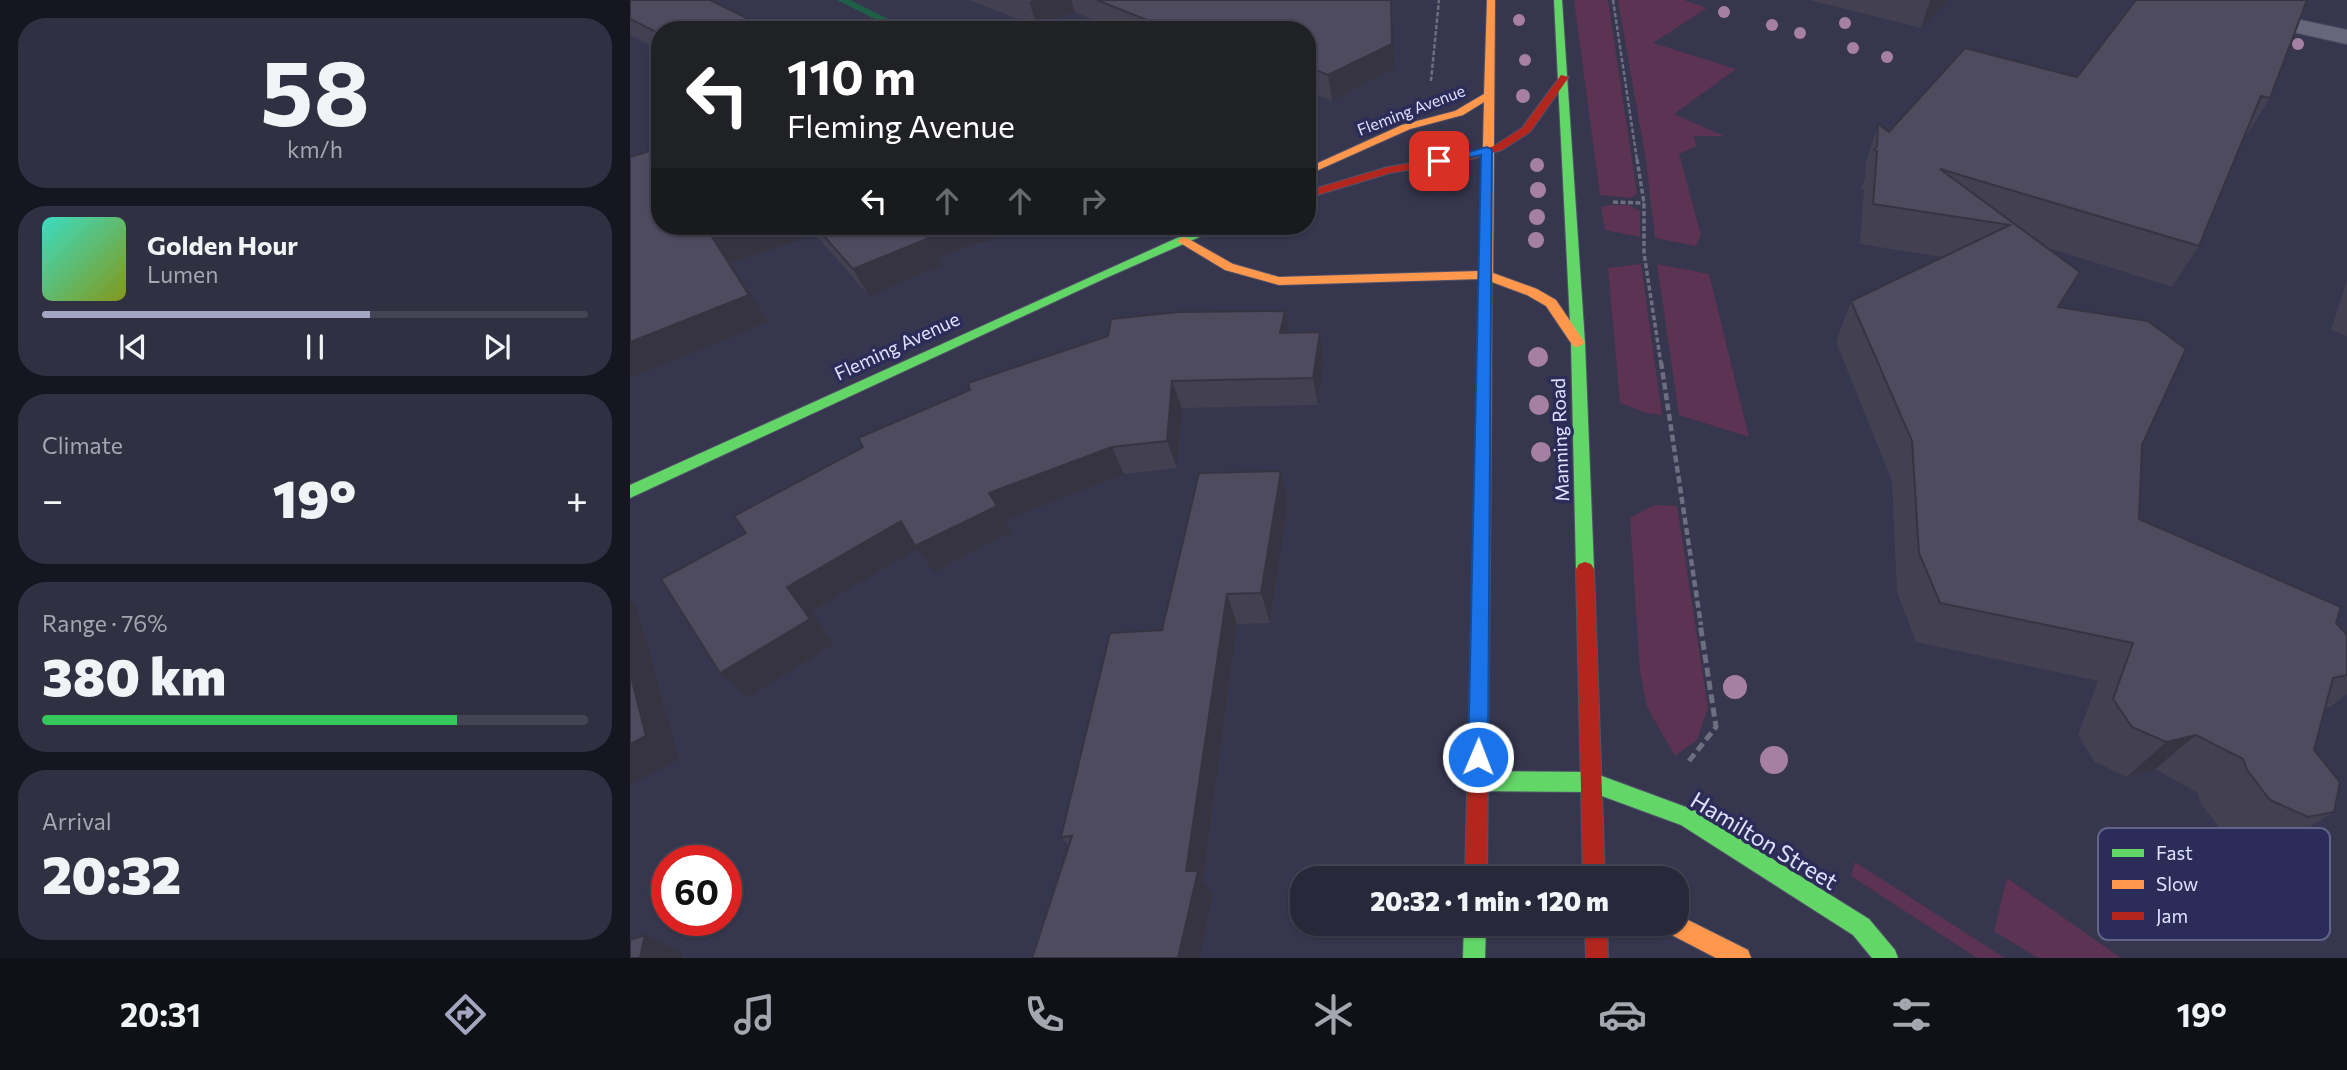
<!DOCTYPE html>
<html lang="en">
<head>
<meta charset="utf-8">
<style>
  body { margin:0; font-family:Commissioner,sans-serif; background:#303042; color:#f1f3f6; height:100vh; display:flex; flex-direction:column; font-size:26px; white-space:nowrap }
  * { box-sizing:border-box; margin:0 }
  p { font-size:23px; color:#a5a6af }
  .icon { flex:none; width:38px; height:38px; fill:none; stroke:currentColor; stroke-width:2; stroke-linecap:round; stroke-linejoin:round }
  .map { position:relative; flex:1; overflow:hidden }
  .side { display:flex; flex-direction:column; gap:18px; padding:18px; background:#161620; width:630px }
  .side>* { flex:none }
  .hud { position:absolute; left:21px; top:21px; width:665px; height:214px; border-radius:28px; box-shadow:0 2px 5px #0004,0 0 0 2px #444454; background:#202124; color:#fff; overflow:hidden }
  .speed { position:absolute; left:21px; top:845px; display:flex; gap:14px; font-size:35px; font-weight:700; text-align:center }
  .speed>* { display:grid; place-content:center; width:91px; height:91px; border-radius:50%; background:#28283a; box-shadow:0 2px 5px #0004,0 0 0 2px #444454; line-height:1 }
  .speed .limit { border:10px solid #d22; background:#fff; color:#111 }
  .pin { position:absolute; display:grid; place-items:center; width:60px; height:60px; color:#fff; margin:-30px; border-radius:14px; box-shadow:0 4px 10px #0006 }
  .me { position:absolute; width:77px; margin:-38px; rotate:1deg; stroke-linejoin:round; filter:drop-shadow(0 0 5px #0008) }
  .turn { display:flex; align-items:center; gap:24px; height:147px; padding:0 21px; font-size:32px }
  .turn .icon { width:91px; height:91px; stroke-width:2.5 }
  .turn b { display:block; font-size:49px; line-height:60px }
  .lanes { display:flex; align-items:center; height:66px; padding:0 21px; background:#0003; justify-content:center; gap:35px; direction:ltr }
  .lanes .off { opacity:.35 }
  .big { font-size:52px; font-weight:800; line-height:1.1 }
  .side .card { flex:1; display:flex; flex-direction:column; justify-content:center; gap:10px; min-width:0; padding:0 24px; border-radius:28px; background:#303042 }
  .side .dial { align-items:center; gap:0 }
  .dial b { font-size:91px; line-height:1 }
  .song { display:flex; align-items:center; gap:21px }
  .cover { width:84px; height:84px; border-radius:10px; background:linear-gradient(135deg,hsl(170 70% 55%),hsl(70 70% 35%)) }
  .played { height:7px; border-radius:4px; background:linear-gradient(90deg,#a3a6c1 60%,#444454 60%) }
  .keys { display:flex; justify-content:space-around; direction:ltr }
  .heat { display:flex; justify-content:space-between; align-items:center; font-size:38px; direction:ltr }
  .charge { height:10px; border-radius:5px; background:linear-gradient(90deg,#34c759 76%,#444454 0) }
  .trip { position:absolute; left:660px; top:866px; width:399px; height:70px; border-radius:28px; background:#28283a; box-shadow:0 2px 5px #0004,0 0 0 2px #444454; font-weight:800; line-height:70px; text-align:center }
  .tab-bar { display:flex; height:112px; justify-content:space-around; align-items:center; background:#101017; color:#a5a6af }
  .tab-bar .icon { width:49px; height:49px }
  .tab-bar .selected { color:#a3a6c1 }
  .tab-bar b { font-size:32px; color:#f1f3f6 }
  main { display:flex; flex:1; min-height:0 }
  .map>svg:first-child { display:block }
  .green { fill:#5c3352 }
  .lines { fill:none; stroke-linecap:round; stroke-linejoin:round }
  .stream { fill:#1e6046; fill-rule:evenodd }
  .street-casing { stroke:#525268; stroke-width:2 }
  .fast-casing { stroke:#525268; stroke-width:2 }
  .slow-casing { stroke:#525268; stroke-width:2 }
  .jam-casing { stroke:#525268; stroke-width:2 }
  .path-far3 { stroke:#6d6e7f; stroke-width:2.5; stroke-dasharray:4.5 2; stroke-linecap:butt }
  .path-far2 { stroke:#6d6e7f; stroke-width:3.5; stroke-dasharray:5 2.5; stroke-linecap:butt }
  .path-far1 { stroke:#6d6e7f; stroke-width:4.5; stroke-dasharray:7 3.5; stroke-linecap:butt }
  .path { stroke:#6d6e7f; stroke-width:5; stroke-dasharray:9 4.5; stroke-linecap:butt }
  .street { fill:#66677a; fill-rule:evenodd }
  .fast { fill:#63d668; fill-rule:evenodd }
  .slow { fill:#ff974d; fill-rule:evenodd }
  .jam { fill:#b3261e; fill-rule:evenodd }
  .tree { fill:#a580a2 }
  .wall { fill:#434052 }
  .shaded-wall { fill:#373442 }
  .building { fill:#4e4b5f; stroke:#373442; stroke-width:2 }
  .route { fill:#1a73e8; stroke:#114b97; stroke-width:2 }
  .labels { text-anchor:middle; stroke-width:7; stroke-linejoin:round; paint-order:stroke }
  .far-street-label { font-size:16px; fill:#dee2ff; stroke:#2c2c59 }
  .street-label { font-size:19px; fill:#dee2ff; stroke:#2c2c59 }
  .near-street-label { font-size:23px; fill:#dee2ff; stroke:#2c2c59 }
  .key { fill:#2c2c59; stroke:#61638b; stroke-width:2 }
  .key-label { font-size:19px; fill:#dee2ff }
</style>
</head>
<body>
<main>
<section class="side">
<div class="card dial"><b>58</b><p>km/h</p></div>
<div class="card">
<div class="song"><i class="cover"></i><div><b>Golden Hour</b><p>Lumen</p></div></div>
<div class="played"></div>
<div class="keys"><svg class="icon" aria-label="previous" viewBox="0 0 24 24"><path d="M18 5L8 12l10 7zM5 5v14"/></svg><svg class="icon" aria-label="pause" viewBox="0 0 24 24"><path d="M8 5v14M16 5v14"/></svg><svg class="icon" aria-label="next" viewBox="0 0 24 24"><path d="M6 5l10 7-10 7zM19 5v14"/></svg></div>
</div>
<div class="card"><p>Climate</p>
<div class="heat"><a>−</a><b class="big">19°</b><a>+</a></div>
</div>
<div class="card"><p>Range · 76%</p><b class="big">380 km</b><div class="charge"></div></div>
<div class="card"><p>Arrival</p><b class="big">20:32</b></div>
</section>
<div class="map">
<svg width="1717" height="958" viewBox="0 0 1717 958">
  <rect width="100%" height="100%" fill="#36364e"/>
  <path class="green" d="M944 0H978L1007 194 1001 198 970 195Z
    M988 0H1054L1077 8 1023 43 1106 69 1044 114 1094 136H1064L1066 146 1049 154 1071 235 1066 246 1025 238 1016 161Z
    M979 205H999L1010 211V237L975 230 971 207Z
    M1011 264 1032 415 1016 413 990 403 978 268Z
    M1027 264 1079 274 1119 437 1049 415Z
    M1024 505 1047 506 1078 708 1067 740 1045 756 1017 707 1010 672 1000 518Z
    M1225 862 1375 958H1347L1221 876Z
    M1377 878 1491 958H1408L1364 931Z"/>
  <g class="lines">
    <path class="stream" d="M207 0H220L280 30H267Z"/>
    <defs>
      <path id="street" d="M1538 0H1577L1717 30V44L1548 6 1541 4Z"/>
      <path id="fast" d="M924 0H932L955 343 964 569 961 574 955 576 949 574 946 569 941 343Z
        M584 226H606L574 235 478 277 0 498V485L567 229Z
        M847 771 961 772 1064 810 1239 919 1265 950 1268 958H1242L1223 935 1051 825 961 792 847 791 840 788 837 781 840 774Z
        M834 924H856L855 958H833Z"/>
      <path id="slow" d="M857 0H865L863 273 907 289 926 300 955 343 948 347 943 346 916 306 897 295 862 282 861 460 853 466 845 460 850 279 649 285 595 270 547 241 553 237 557 238 603 264 649 277 850 271 854 102 833 115 780 129 677 175V168L772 125 825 111 854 94Z
        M1046 914 1118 950 1121 958H1086L1036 932 1033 924H1046Z"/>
      <path id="jam" d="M931 75 939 77 900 132 872 150 841 159 760 173 677 198V191L758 167 840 153 864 146 892 128Z
        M853 454 861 460 857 878H835L845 460Z
        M955 562 961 564 964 569 975 878H953L946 569 949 564Z
        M955 924H977L978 958H956Z"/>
    </defs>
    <use href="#street" class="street-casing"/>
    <use href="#fast" class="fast-casing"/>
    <use href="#slow" class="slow-casing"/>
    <use href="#jam" class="jam-casing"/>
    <path class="path-far3" d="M983 0 1007 160
      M801 81 809 0"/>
    <path class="path-far2" d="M1007 159 1014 203V253L1031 364
      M983 202 1014 203"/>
    <path class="path-far1" d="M1031 362 1071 625"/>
    <path class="path" d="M1059 761 1086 727 1070 623"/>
    <use href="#street" class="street"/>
    <use href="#fast" class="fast"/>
    <use href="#slow" class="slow"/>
    <use href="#jam" class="jam"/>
  </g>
  <g class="tree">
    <circle cx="1094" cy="12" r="6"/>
    <circle cx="889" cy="20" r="6"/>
    <circle cx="1215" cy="23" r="6"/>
    <circle cx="1142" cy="25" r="6"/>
    <circle cx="1170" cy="33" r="6"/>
    <circle cx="1668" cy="44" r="6"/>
    <circle cx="1223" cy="48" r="6"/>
    <circle cx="1257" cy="57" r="6"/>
    <circle cx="895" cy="60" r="6"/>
    <circle cx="893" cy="96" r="7"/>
    <circle cx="907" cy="165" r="7"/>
    <circle cx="908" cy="190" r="8"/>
    <circle cx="907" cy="217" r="8"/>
    <circle cx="906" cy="240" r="8"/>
    <circle cx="908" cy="357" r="10"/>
    <circle cx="909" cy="405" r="10"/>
    <circle cx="911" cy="452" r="10"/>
    <circle cx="1105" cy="687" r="12"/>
    <circle cx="1144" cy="760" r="14"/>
  </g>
  <path class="wall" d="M0 0 30 30V50L0 35Z
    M339 0H762L764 69 702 101 684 93 677 97V30H488L445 12 407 26Z
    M1178 0H1318L1291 28Z
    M1506 0 1640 98 1616 136H1615L1569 246 1542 287 1416 247 1450 272 1430 308 1512 445 1509 519 1706 623 1717 635V694L1700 707H1695L1684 750 1704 812 1652 844 1628 849 1593 832 1571 804 1568 793 1525 769 1497 777 1465 762 1448 735 1468 681 1286 642 1267 592 1262 481 1206 342 1221 301 1312 257 1230 244 1234 190 1231 189 1235 178 1236 163 1248 124 1259 132 1447 77Z
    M0 157 30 226H405L308 257 313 265 239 296 186 235 101 263 139 322 0 378Z
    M1717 280V336L1701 330Z
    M655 311 659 333 690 332 694 360 688 405 552 408 547 468 494 474 375 520 382 532 304 572 287 549 181 612 204 644 118 698 31 579Z
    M651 471 658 503 640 623 607 624 573 880 583 894 439 846 431 837 532 630Z"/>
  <path class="shaded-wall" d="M405 0H441L445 12 407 26 399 2Z
    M761 0H762L764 69 702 101 698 75Z
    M1300 0H1318L1291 28Z
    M681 68 684 93 677 97V69Z
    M116 226H180L186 235 101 263 139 322 0 378V342L82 237Z
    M310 226H405L308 257 313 265 239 296 223 269 292 231Z
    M1450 272 1427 312 1428 307Z
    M655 311 660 338 650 333Z
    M690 332 694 360 688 405 683 378Z
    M542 381 552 408 547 468 537 441Z
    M482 447 494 474 375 520 382 532 304 572 287 549 181 612 204 644 118 698 90 673 157 587 271 521 359 493Z
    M651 471 658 503 640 623 631 593Z
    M597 594 607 624 573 880 583 894 569 958H548L556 871Z
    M0 600 6 605 49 759 0 785Z
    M1566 735 1525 769 1497 777 1536 742Z
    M15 935 52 952 51 958H10Z"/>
  <path class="building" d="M0 0H80L141 30H30V34L0 19Z
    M467 0H761L762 44 698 75 681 68 677 69V30H542Z
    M1506 0H1677L1640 98 1631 96 1569 246 1310 169 1450 272 1428 307 1518 321 1556 349 1512 445 1509 519 1711 607 1706 623 1717 635V675L1703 678 1684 750 1710 782 1704 812 1678 817 1640 800 1617 770 1613 759 1566 735 1536 742 1502 727 1483 699 1503 643 1310 603 1289 553 1282 441 1221 301 1380 225 1243 204 1247 151 1244 150 1247 146 1248 124 1259 132 1335 48 1447 77Z
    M30 148V226H116L82 237 119 295 0 342V157Z
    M185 226H310L292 231 299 238 223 269Z
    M655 311 650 333 690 332 683 378 542 381 537 441 482 447 359 493 367 506 285 546 271 521 157 587 180 619 90 673 31 579 116 533 104 516 233 447 228 438 340 390 338 383 478 336 481 319 548 312Z
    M651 471 631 593 597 594 556 871H568L548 958H402L442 836 431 837 480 633 532 630 569 473Z
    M0 673 16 736 0 744Z
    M15 935 10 958H0V940Z"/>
  <path class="route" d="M857 147 862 150 858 757 855 764 848 767 841 764 838 757 851 155 809 164 804 161Z"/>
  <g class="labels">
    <g class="far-street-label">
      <text transform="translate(781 110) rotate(-21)" y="6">Fleming Avenue</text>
    </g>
    <g class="street-label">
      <text transform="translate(267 346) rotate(-25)" y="7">Fleming Avenue</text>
      <text transform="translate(930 440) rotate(-92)" y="7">Manning Road</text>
    </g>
    <g class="near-street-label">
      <text transform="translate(1134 841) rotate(31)" y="8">Hamilton Street</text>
    </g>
  </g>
  <rect x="1468" y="828" width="232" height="112" rx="10" class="key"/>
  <rect x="1482" y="849" width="32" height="8" fill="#63d668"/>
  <rect x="1482" y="880" width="32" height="9" fill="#ff974d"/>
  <rect x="1482" y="912" width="32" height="8" fill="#b3261e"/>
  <g class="key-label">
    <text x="1526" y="860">Fast</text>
    <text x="1526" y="891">Slow</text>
    <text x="1526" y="923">Jam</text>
  </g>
</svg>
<div class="speed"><div class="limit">60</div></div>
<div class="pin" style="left:809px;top:161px;background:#d93025"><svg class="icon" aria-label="arrive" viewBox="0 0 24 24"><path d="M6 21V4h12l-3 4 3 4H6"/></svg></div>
<svg class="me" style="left:848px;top:757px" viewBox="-20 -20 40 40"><circle r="17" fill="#1a73e8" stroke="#fff" stroke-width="3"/><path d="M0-11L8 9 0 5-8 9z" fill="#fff"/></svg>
<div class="trip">20:32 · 1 min · 120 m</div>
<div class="hud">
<div class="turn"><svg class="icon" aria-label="left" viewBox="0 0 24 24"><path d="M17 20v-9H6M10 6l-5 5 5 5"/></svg><div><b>110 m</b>Fleming Avenue</div></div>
<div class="lanes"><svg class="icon" aria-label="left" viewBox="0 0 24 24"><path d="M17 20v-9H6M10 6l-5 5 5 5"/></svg><svg class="icon off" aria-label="ahead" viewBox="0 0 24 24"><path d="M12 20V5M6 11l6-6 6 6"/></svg><svg class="icon off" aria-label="ahead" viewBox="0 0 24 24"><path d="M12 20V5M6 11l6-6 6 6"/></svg><svg class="icon off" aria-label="right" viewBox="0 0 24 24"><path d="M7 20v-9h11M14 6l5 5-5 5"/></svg></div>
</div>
</div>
</main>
<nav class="tab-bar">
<b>20:31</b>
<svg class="icon selected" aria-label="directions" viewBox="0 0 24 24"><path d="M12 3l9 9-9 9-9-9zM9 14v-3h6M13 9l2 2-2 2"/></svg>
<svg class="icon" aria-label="music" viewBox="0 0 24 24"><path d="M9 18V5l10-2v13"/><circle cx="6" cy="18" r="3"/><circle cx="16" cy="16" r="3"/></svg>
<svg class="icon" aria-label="phone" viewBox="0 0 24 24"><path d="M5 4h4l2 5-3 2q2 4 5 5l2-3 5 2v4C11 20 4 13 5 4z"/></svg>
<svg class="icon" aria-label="climate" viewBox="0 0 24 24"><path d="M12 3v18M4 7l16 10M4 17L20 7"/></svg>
<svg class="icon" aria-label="car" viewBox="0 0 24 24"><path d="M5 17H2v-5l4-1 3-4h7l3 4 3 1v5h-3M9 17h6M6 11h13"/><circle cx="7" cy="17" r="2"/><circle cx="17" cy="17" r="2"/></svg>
<svg class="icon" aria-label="filters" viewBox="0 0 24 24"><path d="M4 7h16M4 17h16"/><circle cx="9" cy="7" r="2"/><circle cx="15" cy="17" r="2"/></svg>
<b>19°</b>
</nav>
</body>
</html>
